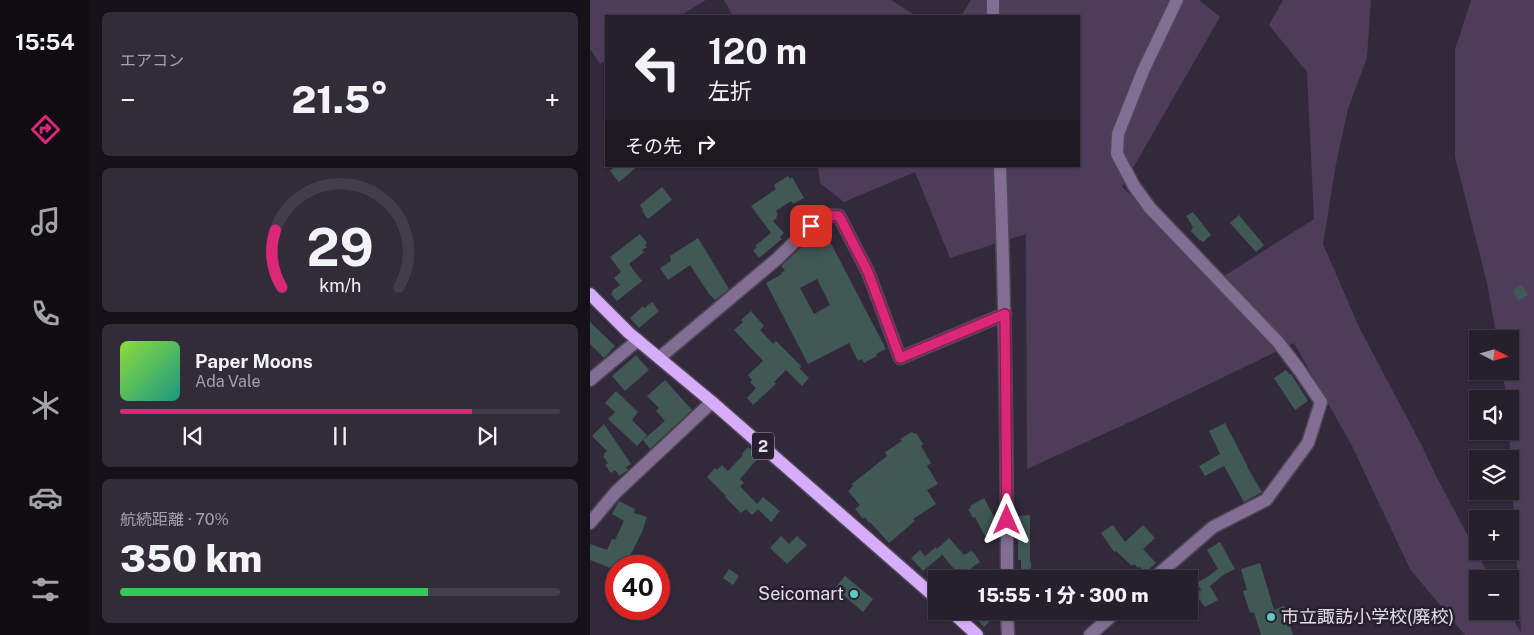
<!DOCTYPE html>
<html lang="ja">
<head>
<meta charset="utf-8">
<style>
  body { margin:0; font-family:"Public Sans","Noto Sans JP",sans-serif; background:#322c38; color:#f1f3f6; height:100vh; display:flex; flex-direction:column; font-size:19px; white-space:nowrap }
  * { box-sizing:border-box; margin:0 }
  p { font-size:16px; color:#a4a2a9 }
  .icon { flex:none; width:28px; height:28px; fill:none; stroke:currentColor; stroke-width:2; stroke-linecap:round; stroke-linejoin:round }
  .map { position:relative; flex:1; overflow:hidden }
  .details { display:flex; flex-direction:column; gap:12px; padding:12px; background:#151118; width:500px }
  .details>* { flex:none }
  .banner { position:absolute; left:15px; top:15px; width:475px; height:152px; border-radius:0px; box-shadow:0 1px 4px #0004,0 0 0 1px #423d48; background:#261f2c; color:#f1f3f6; overflow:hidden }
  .needle { width:32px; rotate:96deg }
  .buttons { position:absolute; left:879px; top:330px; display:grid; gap:10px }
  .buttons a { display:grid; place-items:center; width:50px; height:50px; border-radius:0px; background:#261f2c; box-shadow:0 1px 4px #0004,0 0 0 1px #423d48; font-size:25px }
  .speed { position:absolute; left:15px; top:555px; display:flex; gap:10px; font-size:25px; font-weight:700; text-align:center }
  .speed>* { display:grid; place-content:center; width:65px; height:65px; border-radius:50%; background:#261f2c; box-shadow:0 1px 4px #0004,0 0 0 1px #423d48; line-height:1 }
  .speed .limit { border:8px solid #d22; background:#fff; color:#111 }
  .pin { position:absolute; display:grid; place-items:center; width:42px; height:42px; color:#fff; margin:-21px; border-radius:10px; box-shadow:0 2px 8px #0006 }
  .me { position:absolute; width:55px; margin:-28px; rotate:0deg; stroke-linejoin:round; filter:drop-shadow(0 0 4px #0008) }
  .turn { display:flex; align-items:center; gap:18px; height:105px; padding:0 20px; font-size:22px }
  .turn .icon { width:65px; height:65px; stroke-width:2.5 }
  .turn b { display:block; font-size:35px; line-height:42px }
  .then { display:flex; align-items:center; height:48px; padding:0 20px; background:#0003; gap:10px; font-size:19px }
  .big { font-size:38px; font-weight:800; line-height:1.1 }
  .details .card { flex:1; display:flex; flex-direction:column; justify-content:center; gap:8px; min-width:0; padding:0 18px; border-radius:8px; background:#322c38 }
  .details .dial { align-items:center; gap:0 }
  .dial svg { height:130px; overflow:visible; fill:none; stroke:#423d48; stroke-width:7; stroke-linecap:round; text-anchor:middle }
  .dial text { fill:#f1f3f6; stroke:none }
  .song { display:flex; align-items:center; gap:15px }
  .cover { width:60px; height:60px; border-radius:8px; background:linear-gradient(135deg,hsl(90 70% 55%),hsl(170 70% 35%)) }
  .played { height:5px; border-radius:2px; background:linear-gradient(90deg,#db2777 80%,#423d48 80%) }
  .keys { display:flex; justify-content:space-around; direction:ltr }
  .heat { display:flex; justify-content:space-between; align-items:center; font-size:28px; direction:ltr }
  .charge { height:8px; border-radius:4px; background:linear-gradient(90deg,#34c759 70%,#423d48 0) }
  .trip { position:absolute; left:338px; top:570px; width:270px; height:50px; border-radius:0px; background:#261f2c; box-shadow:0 1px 4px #0004,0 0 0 1px #423d48; font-weight:800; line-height:50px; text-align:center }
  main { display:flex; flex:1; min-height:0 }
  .dock { display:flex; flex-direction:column; width:90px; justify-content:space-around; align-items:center; background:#0f0c12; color:#a4a2a9 }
  .dock .icon { width:35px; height:35px }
  .dock .active { color:#db2777 }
  .dock b { font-size:22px; color:#f1f3f6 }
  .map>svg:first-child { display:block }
  .green { fill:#4d3d5b }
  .building { fill:#405955; fill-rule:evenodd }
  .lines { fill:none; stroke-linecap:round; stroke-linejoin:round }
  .minor-casing { stroke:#4e4656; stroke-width:15 }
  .major-casing { stroke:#4e4656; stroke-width:15 }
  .minor { stroke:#816e92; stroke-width:12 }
  .major { stroke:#d5adf8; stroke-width:12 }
  .route-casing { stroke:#8e194d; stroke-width:12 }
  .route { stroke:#db2777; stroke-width:9 }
  .poi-dot { fill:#59cebe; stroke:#28202f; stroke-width:2 }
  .labels { text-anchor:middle; stroke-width:5; stroke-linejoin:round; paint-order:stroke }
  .shield { fill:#28202f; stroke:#aaa4b0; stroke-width:1 }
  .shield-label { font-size:16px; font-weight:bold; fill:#e2dde7 }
  .poi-label { font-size:18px; fill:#e2dde7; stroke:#28202f; text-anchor:end }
</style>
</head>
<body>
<main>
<nav class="dock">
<b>15:54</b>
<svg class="icon active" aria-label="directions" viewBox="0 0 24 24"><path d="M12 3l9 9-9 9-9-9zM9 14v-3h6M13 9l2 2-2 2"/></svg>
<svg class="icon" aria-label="music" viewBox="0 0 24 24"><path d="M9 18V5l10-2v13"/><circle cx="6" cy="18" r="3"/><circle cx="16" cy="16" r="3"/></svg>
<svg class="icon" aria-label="phone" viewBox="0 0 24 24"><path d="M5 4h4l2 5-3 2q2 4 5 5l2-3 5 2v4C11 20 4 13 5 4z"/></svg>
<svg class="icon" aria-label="climate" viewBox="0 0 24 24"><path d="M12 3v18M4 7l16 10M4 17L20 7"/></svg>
<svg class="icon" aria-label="car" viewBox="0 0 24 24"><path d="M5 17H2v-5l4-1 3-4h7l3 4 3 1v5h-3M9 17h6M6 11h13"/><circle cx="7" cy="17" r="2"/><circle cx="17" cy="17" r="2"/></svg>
<svg class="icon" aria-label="filters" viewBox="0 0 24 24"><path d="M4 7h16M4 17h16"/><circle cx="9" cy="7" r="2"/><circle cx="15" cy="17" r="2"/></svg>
</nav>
<section class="details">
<div class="card"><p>エアコン</p>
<div class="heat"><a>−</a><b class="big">21.5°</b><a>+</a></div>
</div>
<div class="card dial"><svg viewBox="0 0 100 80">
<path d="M14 69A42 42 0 1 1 86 69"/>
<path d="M14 69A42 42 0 0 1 10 34" stroke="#db2777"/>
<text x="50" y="56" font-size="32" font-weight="700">29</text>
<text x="50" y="72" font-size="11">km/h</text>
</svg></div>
<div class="card">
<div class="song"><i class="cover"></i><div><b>Paper Moons</b><p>Ada Vale</p></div></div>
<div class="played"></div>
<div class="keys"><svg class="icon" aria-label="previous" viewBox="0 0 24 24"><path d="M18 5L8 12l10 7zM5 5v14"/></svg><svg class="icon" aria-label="pause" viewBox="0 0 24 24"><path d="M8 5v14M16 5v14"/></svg><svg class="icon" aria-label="next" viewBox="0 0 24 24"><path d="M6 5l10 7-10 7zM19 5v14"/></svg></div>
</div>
<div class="card"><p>航続距離 · 70%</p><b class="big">350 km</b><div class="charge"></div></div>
</section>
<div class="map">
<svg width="944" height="635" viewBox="0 0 944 635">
  <rect width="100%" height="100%" fill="#32293a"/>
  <path class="green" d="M0 0H116L89 16H16V60L10 64 0 49Z
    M134 0H301L326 16H143Z
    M381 0H609L630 17 532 187 634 276 724 219 717 72 679 25 693 0H781L777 57 758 109 746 164 733 244 769 327 833 448 845 474 901 579H888V611H919L931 633 919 431 920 399H917L912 371H920V339H907L897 283 865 157V50L881 0H944V635H875L820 569 762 446 704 343 553 416 437 469 436 234 360 258 325 172 254 202 230 183 228 166H489V16H371Z"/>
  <path class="building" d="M26 166H48L29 182 20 171Z
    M198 176 200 179 202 177 214 198 203 204 201 201 186 211 188 215 186 216 187 218 183 221 194 233 190 237 192 239 169 258 163 251 167 247 165 246 181 233 161 206 186 189 184 186 185 184Z
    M72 187 82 200 58 219 52 211 53 210 50 205Z
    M603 212 621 235 613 242 611 240 610 241 601 231 603 227 596 216Z
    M649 215 674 245 666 252 640 223Z
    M230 230 231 231 234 230 296 349 286 354 287 356 274 363 272 359 268 361 259 343 218 364 176 283 192 274 191 273 195 270 191 266ZM227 279 240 305 224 314 210 288Z
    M50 234 57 243 55 245 57 247 52 250 54 252 39 264 52 281 27 301 21 294 23 292 22 291 30 285 24 278 31 272 20 257Z
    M108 238 139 289 125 300 119 294 100 265 78 280 70 268 81 261 80 256Z
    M932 285 938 295 928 301 923 290Z
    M62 302 69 311 49 328 40 318 53 306 54 308Z
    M161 311 174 326 170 330 183 344 186 341 212 367 209 368 219 378 212 386 196 370 184 382 186 384 163 405 157 398 166 388 160 382 162 380 158 375 173 361 144 330 153 322 151 320Z
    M0 322 25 346 14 358 0 344Z
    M46 355 59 370 35 391 22 376Z
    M696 370 700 375 701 374 718 401 705 410 684 378Z
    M75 380 102 410 60 449 53 440 75 421 66 411 69 408 57 396Z
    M26 391 48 412 42 420 57 435 47 446 18 419 25 412 15 403Z
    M635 423 658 467H657L672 492 654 502 634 466 615 476 609 466 630 454 619 431Z
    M14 424 41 464 36 467 38 470 29 476 25 470 21 473 15 465 18 463 13 456 15 455 14 453 17 451 2 436Z
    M322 432 324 434 326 433 333 444 331 446 341 463 337 466 348 484 337 490 346 504 323 519 325 521 299 543 280 522 279 523 275 517 273 519 265 509 270 505 258 491 263 486 262 484 297 456 295 452 312 441 310 439Z
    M158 447 169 457 150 479 154 483 150 486 167 504 173 497 190 511 181 522 168 509 162 515 156 509 151 513 135 497 136 496 117 477 125 468 127 470 132 465 138 471 153 455 152 454Z
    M394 498 407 522 403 524 407 530 395 536 385 517 383 518 378 509 381 508 380 506Z
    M29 501 45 509 44 513 57 517 52 532 35 566H26V570L0 560V544L17 550 22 539 25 540 34 521 22 514Z
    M440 515V562H441V579H431V560H428V516Z
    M523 525 535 542 553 525 565 538 553 549 566 563 557 571 555 572 550 567 548 568 544 564 542 566 526 551 524 552 511 533Z
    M191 536 199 544 207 536 217 545 197 564 180 548Z
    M359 538 374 555 381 551 384 553 390 562 381 568 389 579H351L364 569 350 552 352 555 333 571 321 558 330 550 335 556 346 547 347 549Z
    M630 542 645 569 633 575 620 586 628 600 615 607 605 594 611 590 607 582 616 578 628 569 617 550Z
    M670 563 684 610 694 606 703 635H671L664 612 660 613 653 591 657 590 651 569Z
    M139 569 149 576 143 585 133 578Z
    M255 576 283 599 273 612 245 588Z
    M380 611H393L401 620 394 627Z"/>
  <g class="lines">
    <defs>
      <path id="minor" d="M403 0V16
        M410 166C415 304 417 441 417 579
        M69 358 187 259 232 215 249 216 278 272 310 358 415 314
        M0 380 48 340
        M0 523 25 493 122 402
        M563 579 623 527 676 500 718 443 731 402 710 371 688 342 560 208 544 186 527 154 528 134 553 71 587 0
        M417 611 418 635
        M500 635 527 611"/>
      <path id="major" d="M0 294 39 333 122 402 346 598
        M361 611 387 635"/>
    </defs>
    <use href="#minor" class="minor-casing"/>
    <use href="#major" class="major-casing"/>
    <use href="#minor" class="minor"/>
    <use href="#major" class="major"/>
  </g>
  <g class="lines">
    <defs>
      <path id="route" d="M221 226 232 215 249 216 278 272 310 358 415 314 417 520"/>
    </defs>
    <use href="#route" class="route-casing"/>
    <use href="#route" class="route"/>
  </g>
  <g class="poi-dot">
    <circle cx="264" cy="594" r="5"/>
    <circle cx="681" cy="617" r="5"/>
  </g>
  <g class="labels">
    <rect class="shield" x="162" y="432.5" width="22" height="27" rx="4"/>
    <g class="shield-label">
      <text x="173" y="452">2</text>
    </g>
    <g class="poi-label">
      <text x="254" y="600">Seicomart</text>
      <text x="691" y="623" text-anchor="start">市立諏訪小学校(廃校)</text>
    </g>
  </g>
</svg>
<div class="buttons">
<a><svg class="needle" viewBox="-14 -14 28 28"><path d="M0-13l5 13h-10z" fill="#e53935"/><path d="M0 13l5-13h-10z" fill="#a4a2a9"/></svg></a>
<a><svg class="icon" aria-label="sound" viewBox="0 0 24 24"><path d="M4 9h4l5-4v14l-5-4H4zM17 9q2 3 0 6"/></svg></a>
<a><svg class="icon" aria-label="layers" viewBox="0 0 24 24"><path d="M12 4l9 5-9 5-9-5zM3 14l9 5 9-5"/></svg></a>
<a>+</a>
<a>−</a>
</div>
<div class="speed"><div class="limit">40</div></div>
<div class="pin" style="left:221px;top:226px;background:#d93025"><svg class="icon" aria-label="arrive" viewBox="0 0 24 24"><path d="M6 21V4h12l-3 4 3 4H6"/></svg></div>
<svg class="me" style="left:417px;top:520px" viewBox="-20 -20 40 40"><path d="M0-17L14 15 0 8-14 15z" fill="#db2777" stroke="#fff" stroke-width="4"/></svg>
<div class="trip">15:55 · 1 分 · 300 m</div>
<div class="banner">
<div class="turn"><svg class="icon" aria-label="left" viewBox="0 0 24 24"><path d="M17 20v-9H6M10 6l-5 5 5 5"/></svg><div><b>120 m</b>左折</div></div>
<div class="then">その先<svg class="icon" aria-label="right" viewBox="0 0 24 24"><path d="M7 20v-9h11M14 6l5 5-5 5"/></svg></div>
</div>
</div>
</main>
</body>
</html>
